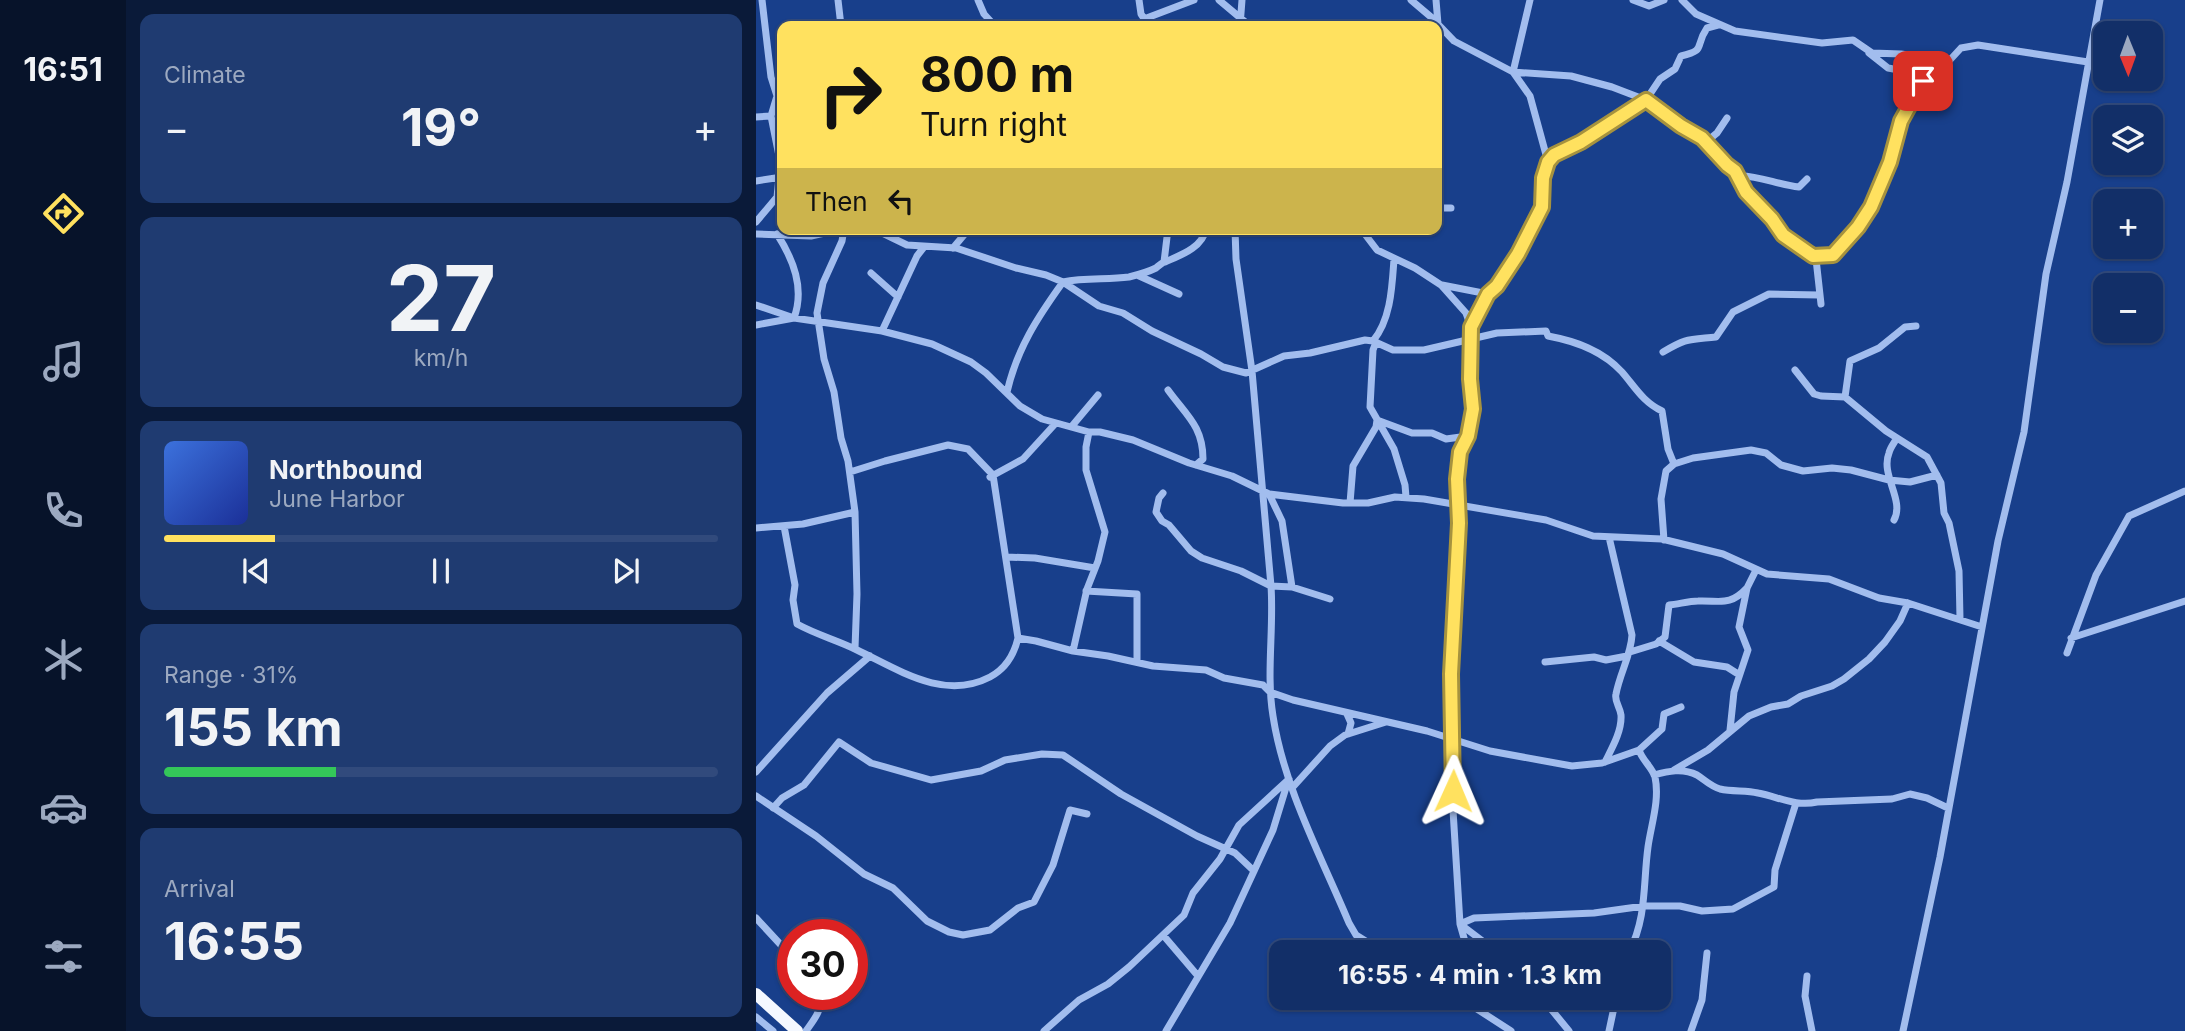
<!DOCTYPE html>
<html lang="en">
<head>
<meta charset="utf-8">
<style>
  body { margin:0; font-family:Inter,sans-serif; background:#1f3b71; color:#f1f3f6; height:100vh; display:flex; flex-direction:column; font-size:26px; white-space:nowrap }
  * { box-sizing:border-box; margin:0 }
  p { font-size:23px; color:#9ca9c0 }
  .icon { flex:none; width:38px; height:38px; fill:none; stroke:currentColor; stroke-width:2; stroke-linecap:round; stroke-linejoin:round }
  .map { position:relative; flex:1; overflow:hidden }
  .drawer { display:flex; flex-direction:column; gap:14px; padding:14px; background:#0a1a39; width:630px }
  .drawer>* { flex:none }
  .hud { position:absolute; left:21px; top:21px; width:665px; height:214px; border-radius:14px; box-shadow:0 2px 5px #0004,0 0 0 2px #314a7c; background:#ffe15f; color:#111; overflow:hidden }
  .needle { width:46px; rotate:179deg }
  .tools { position:absolute; left:1337px; top:21px; display:grid; gap:14px }
  .tools a { display:grid; place-items:center; width:70px; height:70px; border-radius:14px; background:#122f68; box-shadow:0 2px 5px #0004,0 0 0 2px #314a7c; font-size:35px }
  .speed { position:absolute; left:21px; top:919px; display:flex; gap:14px; font-size:35px; font-weight:700; text-align:center }
  .speed>* { display:grid; place-content:center; width:91px; height:91px; border-radius:50%; background:#122f68; box-shadow:0 2px 5px #0004,0 0 0 2px #314a7c; line-height:1 }
  .speed .limit { border:10px solid #d22; background:#fff; color:#111 }
  .pin { position:absolute; display:grid; place-items:center; width:60px; height:60px; color:#fff; margin:-30px; border-radius:14px; box-shadow:0 4px 10px #0006 }
  .me { position:absolute; width:77px; margin:-38px; rotate:1deg; stroke-linejoin:round; filter:drop-shadow(0 0 5px #0008) }
  .turn { display:flex; align-items:center; gap:24px; height:147px; padding:0 28px; font-size:32px }
  .turn .icon { width:91px; height:91px; stroke-width:2.5 }
  .turn b { display:block; font-size:49px; line-height:60px }
  .then { display:flex; align-items:center; height:66px; padding:0 28px; background:#0003; gap:14px; font-size:26px }
  .big { font-size:52px; font-weight:700; line-height:1.1 }
  .drawer .widget { flex:1; display:flex; flex-direction:column; justify-content:center; gap:10px; min-width:0; padding:0 24px; border-radius:14px; background:#1f3b71 }
  .drawer .dial { align-items:center; gap:0 }
  .dial b { font-size:91px; line-height:1 }
  .song { display:flex; align-items:center; gap:21px }
  .cover { width:84px; height:84px; border-radius:10px; background:linear-gradient(135deg,hsl(220 70% 55%),hsl(230 70% 35%)) }
  .played { height:7px; border-radius:4px; background:linear-gradient(90deg,#ffe15f 20%,#314a7c 20%) }
  .keys { display:flex; justify-content:space-around; direction:ltr }
  .heat { display:flex; justify-content:space-between; align-items:center; font-size:38px; direction:ltr }
  .charge { height:10px; border-radius:5px; background:linear-gradient(90deg,#34c759 31%,#314a7c 0) }
  .trip { position:absolute; left:513px; top:940px; width:402px; height:70px; border-radius:14px; background:#122f68; box-shadow:0 2px 5px #0004,0 0 0 2px #314a7c; font-weight:700; line-height:70px; text-align:center }
  main { display:flex; flex:1; min-height:0 }
  .tabs { display:flex; flex-direction:column; width:126px; justify-content:space-around; align-items:center; background:#07132a; color:#9ca9c0 }
  .tabs .icon { width:49px; height:49px }
  .tabs .current { color:#ffe15f }
  .tabs b { font-size:32px; color:#f1f3f6 }
  .map>svg:first-child { display:block }
  .lines { fill:none; stroke-linecap:round; stroke-linejoin:round }
  .minor { stroke:#a2bdee; stroke-width:7 }
  .trunk { stroke:#f4f8ff; stroke-width:12 }
  .route-casing { stroke:#a6923e; stroke-width:18 }
  .route { stroke:#ffe15f; stroke-width:12 }
</style>
</head>
<body>
<main>
<nav class="tabs">
<b>16:51</b>
<svg class="icon current" aria-label="directions" viewBox="0 0 24 24"><path d="M12 3l9 9-9 9-9-9zM9 14v-3h6M13 9l2 2-2 2"/></svg>
<svg class="icon" aria-label="music" viewBox="0 0 24 24"><path d="M9 18V5l10-2v13"/><circle cx="6" cy="18" r="3"/><circle cx="16" cy="16" r="3"/></svg>
<svg class="icon" aria-label="phone" viewBox="0 0 24 24"><path d="M5 4h4l2 5-3 2q2 4 5 5l2-3 5 2v4C11 20 4 13 5 4z"/></svg>
<svg class="icon" aria-label="climate" viewBox="0 0 24 24"><path d="M12 3v18M4 7l16 10M4 17L20 7"/></svg>
<svg class="icon" aria-label="car" viewBox="0 0 24 24"><path d="M5 17H2v-5l4-1 3-4h7l3 4 3 1v5h-3M9 17h6M6 11h13"/><circle cx="7" cy="17" r="2"/><circle cx="17" cy="17" r="2"/></svg>
<svg class="icon" aria-label="filters" viewBox="0 0 24 24"><path d="M4 7h16M4 17h16"/><circle cx="9" cy="7" r="2"/><circle cx="15" cy="17" r="2"/></svg>
</nav>
<section class="drawer">
<div class="widget"><p>Climate</p>
<div class="heat"><a>−</a><b class="big">19°</b><a>+</a></div>
</div>
<div class="widget dial"><b>27</b><p>km/h</p></div>
<div class="widget">
<div class="song"><i class="cover"></i><div><b>Northbound</b><p>June Harbor</p></div></div>
<div class="played"></div>
<div class="keys"><svg class="icon" aria-label="previous" viewBox="0 0 24 24"><path d="M18 5L8 12l10 7zM5 5v14"/></svg><svg class="icon" aria-label="pause" viewBox="0 0 24 24"><path d="M8 5v14M16 5v14"/></svg><svg class="icon" aria-label="next" viewBox="0 0 24 24"><path d="M6 5l10 7-10 7zM19 5v14"/></svg></div>
</div>
<div class="widget"><p>Range · 31%</p><b class="big">155 km</b><div class="charge"></div></div>
<div class="widget"><p>Arrival</p><b class="big">16:55</b></div>
</section>
<div class="map">
<svg width="1429" height="1031" viewBox="0 0 1429 1031">
  <rect width="100%" height="100%" fill="#183f8b"/>
  <g class="lines">
    <path class="minor" d="M6 0 15 77 21 96 15 116 26 171
      M82 0 85 26
      M222 0 228 14 239 26
      M383 0 385 14 393 26
      M463 0 494 26
      M655 0 675 17 698 41 757 72 774 96 792 162 787 178 786 207 762 254 741 286 732 294 715 327 713 340 717 409 712 436 702 461 701 505 703 523 695 674 697 810 704 924 741 952
      M680 0 682 24
      M774 0 757 72 815 76 856 87 890 100 925 126 946 138 971 165 979 171 990 192 1016 219 1022 230 1060 259 1065 304
      M877 0 893 6 908 0
      M926 0 940 14 979 31 1066 43 1097 40 1116 53 1145 54 1193 61 1205 48 1222 45 1332 62
      M388 19 438 0
      M484 26 486 0
      M1113 53 1132 68 1175 76 1183 72 1193 61
      M0 117 15 116
      M950 142 961 133 971 118
      M792 162 798 155 825 142 879 105 890 100 904 79 919 69 925 56C951 50 938 47 951 28L962 25
      M983 176C1002 175 1022 185 1043 187L1051 179
      M0 181 26 177
      M681 208H695
      M0 222 21 197 23 177
      M88 229 86 241 67 283 61 313 68 359 78 392 85 438 92 461 99 512 101 594 99 648
      M118 229 151 245 200 248 260 268 290 275 307 282 343 306 367 313 396 331 445 354 467 367 490 373 528 356 554 353 609 340 617 341 637 350H668L741 333 790 331 792 336C819 341 846 350 866 372 879 387 887 402 906 411L912 449 918 464
      M479 229 480 259 496 371 515 586C518 629 510 674 517 716 528 788 565 856 593 923L600 935 627 952
      M605 229 621 250 659 268 685 285 710 313 715 327
      M0 234 55 236 87 229
      M197 248 213 229
      M1057 256 1077 255 1082 251 1102 227 1115 207 1134 162 1145 121 1164 85 1175 76
      M408 262 412 229
      M115 273 142 297
      M381 275 423 294
      M686 285 732 294
      M0 305 38 318 126 331 176 344 215 362 230 373 264 406 286 419 333 432H344L377 440 433 463 476 476 513 494 587 503H612L639 497 668 499 790 520 837 536 906 539 967 554 1011 574 1073 579 1123 598 1152 603 1226 627
      M0 325 38 318C49 288 37 259 21 234
      M126 331 161 256 168 247
      M617 341C635 319 636 287 638 259
      M620 342 617 350 614 407 638 449 649 485 650 497
      M907 352C931 338 931 340 960 337L977 312 1013 294 1063 295
      M1039 370 1058 394 1065 396 1089 397 1130 431 1171 457 1185 483 1188 513 1193 523 1203 571 1204 619
      M412 390C430 415 447 426 447 459L440 465
      M251 392C261 349 281 318 307 282 329 277 351 280 373 277 381 275 392 272 400 268 401 267 407 262 409 262 425 255 446 248 450 229
      M1089 397 1094 361 1123 348 1149 327 1160 326
      M316 426 342 395
      M234 477 267 459 299 424
      M407 493 403 498 400 512 406 521 413 525 435 551 446 558 485 571 515 586 536 587 574 599
      M513 494 526 521 536 587
      M594 503 597 466 620 427 621 420 656 433H676L690 439 712 436
      M1138 520C1149 500 1124 475 1133 453 1134 448 1138 443 1141 438
      M28 526 39 585 37 600 41 624C61 635 81 640 101 650 143 670 188 701 234 677 249 669 258 655 262 638L237 475 212 449 192 445 129 461 94 472
      M0 528 47 524 99 512
      M908 540 905 499 910 471 918 464 937 458 995 450 1010 453 1025 465 1047 471 1076 468 1095 470 1133 480 1154 482 1181 475
      M250 557 279 558 339 568
      M330 591 381 594V662
      M262 638 280 641 317 651 352 656 397 666 450 670 468 678 507 685 514 692 537 700 671 731 734 751 816 766 846 763 883 750 906 729 908 714 925 707
      M1315 638 1429 601
      M903 641 938 662 971 667 982 674
      M317 651 331 589 342 561 349 532 330 470V447L333 432
      M874 652 900 644 909 637 913 605C923 604 933 601 942 601 964 600 973 607 991 588
      M1311 653 1340 575 1373 516 1429 491
      M789 662 838 657 850 660 871 656
      M591 714 595 723 592 734
      M974 730 978 692 992 650 983 627 991 588 1000 570
      M849 762C856 748 866 731 865 715 864 707 858 701 860 694 864 673 875 655 876 635L853 537
      M918 770 952 750 993 716 1015 707 1032 704 1045 696 1076 686 1088 679 1113 659 1129 642 1144 621 1152 603
      M0 772 71 693 114 656
      M898 775C912 771 927 768 941 775 949 780 954 786 964 789 977 792 990 790 1002 793 1023 797 1040 807 1061 802L1136 799 1154 794 1171 798 1192 808
      M536 788 574 746 589 735 630 722
      M0 796 60 836 108 874 137 888 171 921 193 932 207 935 234 930 262 908 278 902 297 865 314 810 331 814
      M17 808 26 798 48 785 83 742 115 763 175 780 225 771 249 760 286 754 307 755 365 794 441 836 479 853 498 871
      M0 918 37 958
      M407 935 442 976
      M712 952 704 924 718 918 838 913 888 906H924L946 911 977 909 1018 887 1019 870 1040 803
      M873 952C891 918 887 883 892 847 895 825 904 800 899 777 896 767 886 760 883 750
      M1051 976 1049 996 1056 1031
      M704 998 755 1031
      M786 998 813 1031
      M0 1017 17 1031
      M50 1031C59 1018 67 1010 63 994
      M288 1031 323 1000 352 984 373 967 428 915 437 893 464 859 483 825 533 779
      M410 1031 474 923 517 830 532 781
      M853 1031 860 998
      M935 1031 946 1000 951 953
      M1147 1031 1184 857 1242 541 1268 432 1290 274 1311 182 1344 0"/>
    <path class="trunk" d="M0 994 41 1031"/>
  </g>
  <g class="lines">
    <defs>
      <path id="route" d="M697 791 695 674 703 523 701 479 704 452 712 436 717 409 714 379 715 327 732 294 741 286 762 254 786 207 787 178 792 162 798 155 825 142 890 100 925 126 946 138 971 165 979 171 990 192 1016 219 1027 235 1057 256 1077 255 1102 227 1115 207 1134 162 1145 121 1167 81"/>
    </defs>
    <use href="#route" class="route-casing"/>
    <use href="#route" class="route"/>
  </g>
</svg>
<div class="tools">
<a><svg class="needle" viewBox="-14 -14 28 28"><path d="M0-13l5 13h-10z" fill="#e53935"/><path d="M0 13l5-13h-10z" fill="#9ca9c0"/></svg></a>
<a><svg class="icon" aria-label="layers" viewBox="0 0 24 24"><path d="M12 4l9 5-9 5-9-5zM3 14l9 5 9-5"/></svg></a>
<a>+</a>
<a>−</a>
</div>
<div class="speed"><div class="limit">30</div></div>
<div class="pin" style="left:1167px;top:81px;background:#d93025"><svg class="icon" aria-label="arrive" viewBox="0 0 24 24"><path d="M6 21V4h12l-3 4 3 4H6"/></svg></div>
<svg class="me" style="left:697px;top:791px" viewBox="-20 -20 40 40"><path d="M0-17L14 15 0 8-14 15z" fill="#ffe15f" stroke="#fff" stroke-width="4"/></svg>
<div class="trip">16:55 · 4 min · 1.3 km</div>
<div class="hud">
<div class="turn"><svg class="icon" aria-label="right" viewBox="0 0 24 24"><path d="M7 20v-9h11M14 6l5 5-5 5"/></svg><div><b>800 m</b>Turn right</div></div>
<div class="then">Then<svg class="icon" aria-label="left" viewBox="0 0 24 24"><path d="M17 20v-9H6M10 6l-5 5 5 5"/></svg></div>
</div>
</div>
</main>
</body>
</html>
